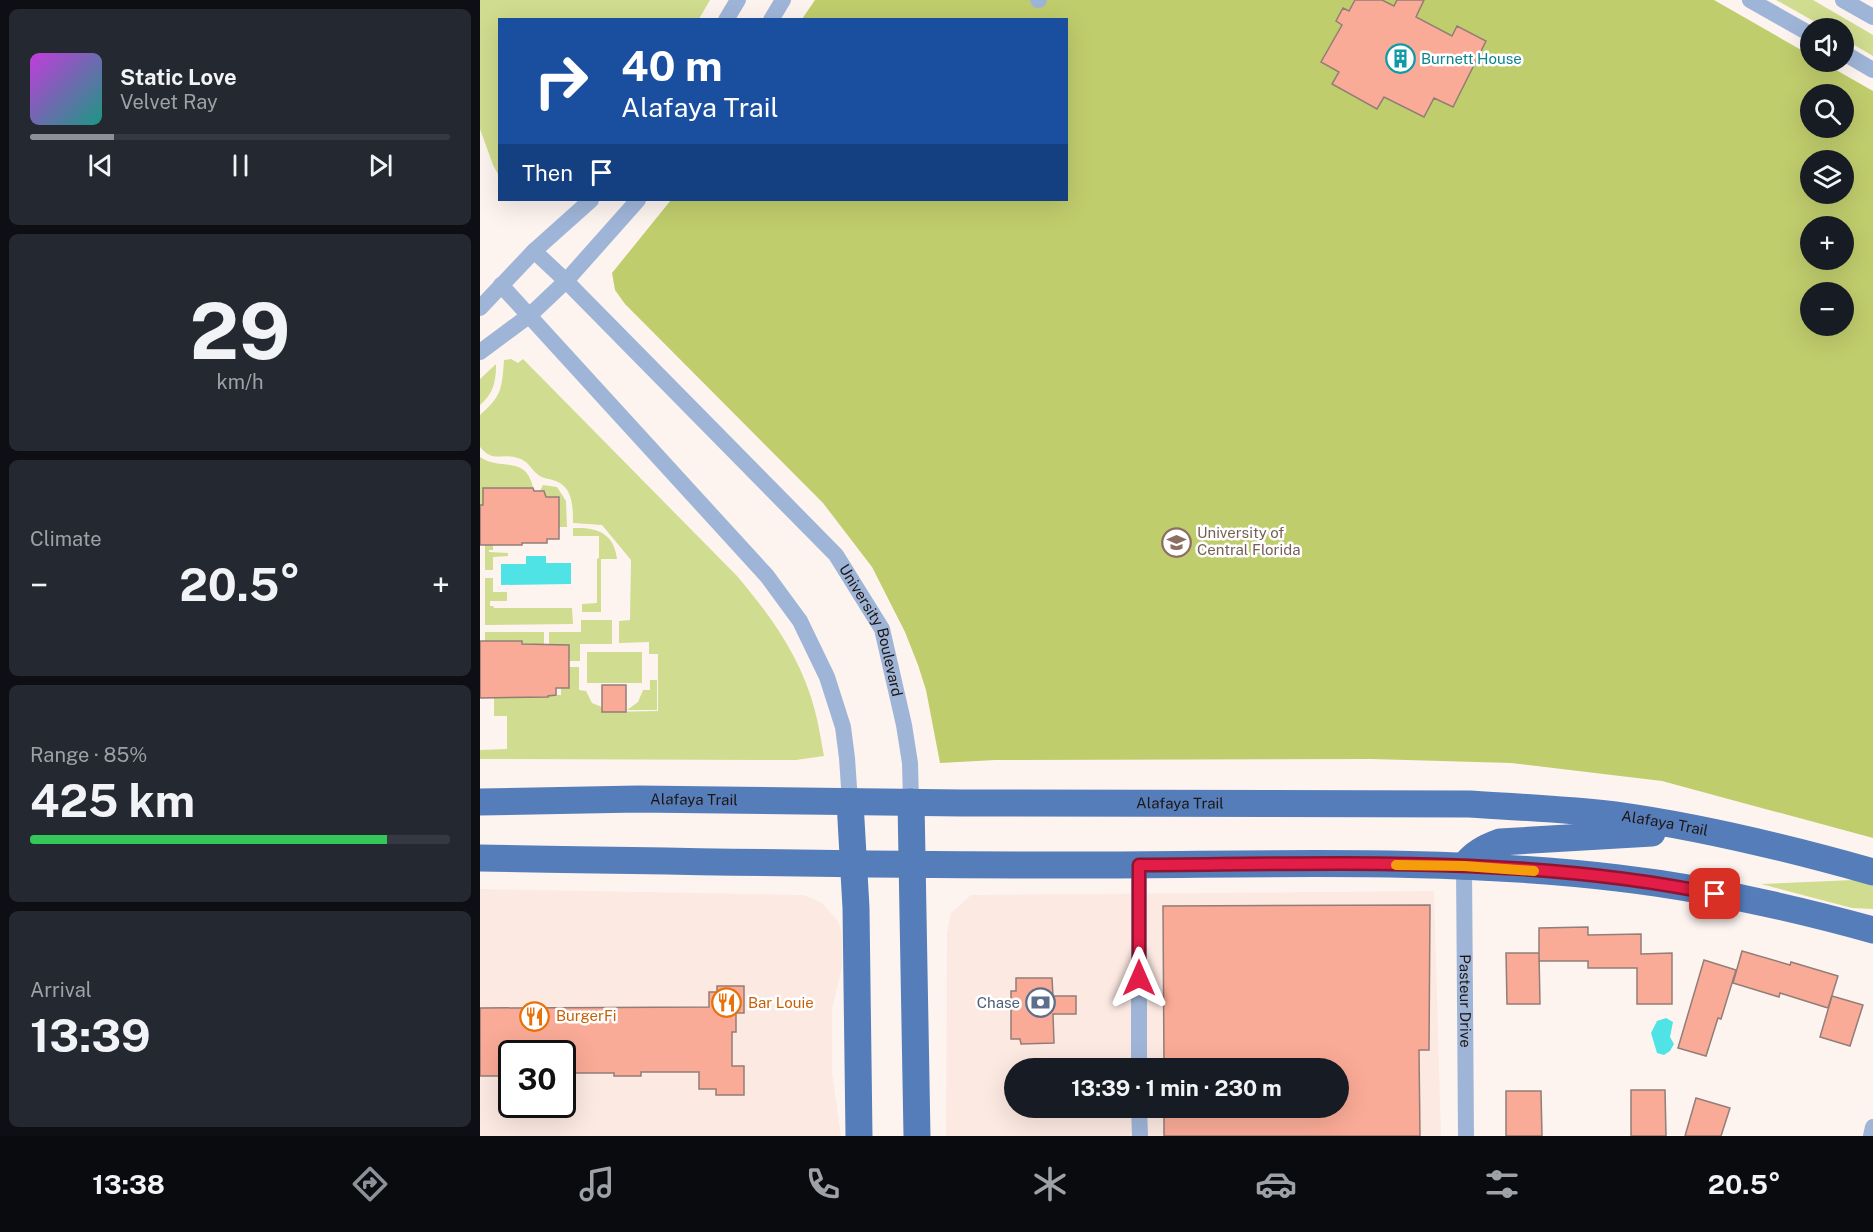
<!DOCTYPE html>
<html lang="en">
<head>
<meta charset="utf-8">
<style>
  body { margin:0; font-family:"Public Sans",sans-serif; background:#242831; color:#f1f3f6; height:100vh; display:flex; flex-direction:column; font-size:22px; white-space:nowrap }
  * { box-sizing:border-box; margin:0 }
  p { font-size:20px; color:#9ea1a6 }
  .icon { flex:none; width:33px; height:33px; fill:none; stroke:currentColor; stroke-width:2; stroke-linecap:round; stroke-linejoin:round }
  .map { position:relative; flex:1; overflow:hidden }
  .details { display:flex; flex-direction:column; gap:9px; padding:9px; background:#0d0f14; width:480px }
  .details>* { flex:none }
  .guide { position:absolute; left:18px; top:18px; width:570px; height:183px; border-radius:0px; box-shadow:0 6px 24px #0002; background:#1a4fa0; color:#fff; overflow:hidden }
  .tools { position:absolute; left:1320px; top:18px; display:grid; gap:12px }
  .tools a { display:grid; place-items:center; width:54px; height:54px; border-radius:50%; background:#171b24; box-shadow:0 6px 24px #0002; font-size:30px }
  .speed { position:absolute; left:18px; top:1040px; display:flex; gap:12px; font-size:30px; font-weight:700; text-align:center }
  .speed>* { display:grid; place-content:center; width:78px; height:78px; border-radius:50%; background:#171b24; box-shadow:0 6px 24px #0002; line-height:1 }
  .speed .limit { border:3px solid #111; border-radius:9px; background:#fff; color:#111 }
  .pin { position:absolute; display:grid; place-items:center; width:51px; height:51px; color:#fff; margin:-26px; border-radius:12px; box-shadow:0 3px 9px #0006 }
  .me { position:absolute; width:66px; margin:-33px; rotate:0deg; stroke-linejoin:round; filter:drop-shadow(0 0 4px #0008) }
  .turn { display:flex; align-items:center; gap:21px; height:126px; padding:0 24px; font-size:27px }
  .turn .icon { width:78px; height:78px; stroke-width:2.5 }
  .turn b { display:block; font-size:42px; line-height:51px }
  .then { display:flex; align-items:center; height:57px; padding:0 24px; background:#0003; gap:12px; font-size:22px }
  .big { font-size:45px; font-weight:700; line-height:1.1 }
  .details .card { flex:1; display:flex; flex-direction:column; justify-content:center; gap:9px; min-width:0; padding:0 21px; border-radius:9px; background:#242831 }
  .details .dial { align-items:center; gap:0 }
  .dial b { font-size:78px; line-height:1 }
  .song { display:flex; align-items:center; gap:18px }
  .cover { width:72px; height:72px; border-radius:9px; background:linear-gradient(135deg,hsl(290 70% 55%),hsl(170 70% 35%)) }
  .played { height:6px; border-radius:3px; background:linear-gradient(90deg,#8c9099 20%,#363941 20%) }
  .keys { display:flex; justify-content:space-around; direction:ltr }
  .heat { display:flex; justify-content:space-between; align-items:center; font-size:33px; direction:ltr }
  .charge { height:9px; border-radius:4px; background:linear-gradient(90deg,#34c759 85%,#363941 0) }
  .trip { position:absolute; left:524px; top:1058px; width:345px; height:60px; border-radius:30px; background:#171b24; box-shadow:0 6px 24px #0002; font-weight:700; line-height:60px; text-align:center }
  .menu { display:flex; height:96px; justify-content:space-around; align-items:center; background:#090b0e; color:#9ea1a6 }
  .menu .icon { width:42px; height:42px }
  .menu .on { color:#8c9099 }
  .menu b { font-size:27px; color:#f1f3f6 }
  main { display:flex; flex:1; min-height:0 }
  .map>svg:first-child { display:block }
  .built { fill:#fce9e2; fill-rule:evenodd }
  .green { fill:#d0dc8f }
  .forest { fill:#c0cd6c; fill-rule:evenodd }
  .water { fill:#50e3e6 }
  .building { fill:#faab97; stroke:#927d77; stroke-width:1.5 }
  .lines { fill:none; stroke-linecap:round; stroke-linejoin:round }
  .minor { stroke:#9fb5d8; stroke-width:16 }
  .primary { stroke:#557dba; stroke-width:27 }
  .route-casing { stroke:#92132f; stroke-width:15 }
  .route { stroke:#e11d48; stroke-width:10 }
  .slow { stroke:#f59e0b; stroke-width:10 }
  .labels { text-anchor:middle; stroke-width:5; stroke-linejoin:round; paint-order:stroke }
  .culture-label { font-size:15px; fill:#0d838f; stroke:#fff; text-anchor:start }
  .education-label { font-size:15px; fill:#785e54; stroke:#fff; text-anchor:start }
  .street-label { font-size:15px; fill:#1d1512; stroke:#fff }
  .food-label { font-size:15px; fill:#c56008; stroke:#fff; text-anchor:start }
  .service-label { font-size:15px; fill:#4e5e75; stroke:#fff; text-anchor:end }
</style>
</head>
<body>
<main>
<section class="details">
<div class="card">
<div class="song"><i class="cover"></i><div><b>Static Love</b><p>Velvet Ray</p></div></div>
<div class="played"></div>
<div class="keys"><svg class="icon" aria-label="previous" viewBox="0 0 24 24"><path d="M18 5L8 12l10 7zM5 5v14"/></svg><svg class="icon" aria-label="pause" viewBox="0 0 24 24"><path d="M8 5v14M16 5v14"/></svg><svg class="icon" aria-label="next" viewBox="0 0 24 24"><path d="M6 5l10 7-10 7zM19 5v14"/></svg></div>
</div>
<div class="card dial"><b>29</b><p>km/h</p></div>
<div class="card"><p>Climate</p>
<div class="heat"><a>−</a><b class="big">20.5°</b><a>+</a></div>
</div>
<div class="card"><p>Range · 85%</p><b class="big">425 km</b><div class="charge"></div></div>
<div class="card"><p>Arrival</p><b class="big">13:39</b></div>
</section>
<div class="map">
<svg width="1393" height="1136" viewBox="0 0 1393 1136">
  <rect width="100%" height="100%" fill="#fdf4f0"/>
  <path class="built" d="M0 889 324 895 342 903 358 921 361 929 362 939V967L352 1009V1072L361 1136H0ZM32 1053H82V1104H32Z
    M954 891 961 1136H466L467 933 471 913 491 895ZM534 1068H858V1107H534Z"/>
  <path class="green" d="M0 0H230L219 19 20 20 19 176 13 165 0 129Z
    M1296 0H1333L1393 35V56L1364 39V28H1346Z
    M31 359 38 363 43 359 257 576C291 616 322 659 335 711 339 726 341 741 344 756L316 760 0 759V750L27 749V716H14V698L67 697 68 695H81V688H89V667H99V690L106 691 112 703 122 707 123 712 178 711V654H169V642L139 643V621L150 620 151 560 122 525 93 523C93 508 93 489 78 482 72 479 65 479 60 476 50 470 50 460 34 457 18 454 13 462 0 447V415C22 396 22 388 24 360Z
    M16 364C16 381 14 393 0 405V379Z
    M0 457C22 472 47 453 54 491L53 488H3V505H0Z
    M63 485 77 487 86 501 87 527H79V498L66 497 64 491H60Z
    M93 528C117 527 134 533 137 559H121V612H102V604L117 603V559L119 558V536H93Z
    M5 542 16 545H13V550H9V552L28 553V556L13 557V570H5Z
    M5 578H13V592H27V601H10V606H13L14 608H92L93 624 5 625Z
    M101 620H132V644H100V661H89V645L69 644V632H101Z
    M5 632H64V644H42L41 641H15L5 645Z
    M107 652H162V683H107Z
    M170 680H177V710H147L158 702 163 690H170Z
    M1374 880 1393 886V909L1372 908 1281 884Z"/>
  <path class="forest" d="M335 0H1234L1330 55V62H1342L1393 91V838L1182 781 1031 763 892 759 515 760 460 763 446 690 438 665 425 632 392 567 343 503 145 304 135 290 132 273 191 200H586V20L322 19ZM1330 94H1364V128H1330ZM1330 160H1364V194H1330ZM1330 226H1364V260H1330ZM1330 292H1364V326H1330Z"/>
  <path class="water" d="M46 556H66V563H91V584L21 585V564H46Z
    M1186 1018 1193 1022 1190 1037 1194 1044 1190 1051 1184 1055 1177 1053 1171 1033 1177 1021Z"/>
  <path class="building" d="M875 0H902L914 6 917 0H944L936 17 972 36 977 26 1006 41 973 107 954 98 944 117 904 97 897 109 852 84 859 72 841 62 862 25 856 21 863 8 869 11Z
    M3 488H53L54 491H64L66 497H79V539H67V543H42V545H0V505H3Z
    M0 641H42V644L89 645V688H76V695L68 696V697L0 698Z
    M122 685H146V712H122Z
    M950 905 949 1050H939L940 1136H684V1107H858V1068H684L683 906Z
    M1108 927V935L1161 934V954L1192 953V1004H1157V968H1108V961H1059V928Z
    M1262 951 1310 965 1311 962 1358 976 1348 1008 1300 993 1299 997 1253 983Z
    M1026 953H1059L1060 1004H1027Z
    M1224 960 1256 970 1241 1019 1238 1018 1226 1056 1198 1048Z
    M536 978H572L573 996H596V1014H573L574 1043 541 1044 540 1039H531V991H536Z
    M237 986H264V1013H256V1032H252V1066H264V1095H236V1089H219V1072H161V1076H134V1073H87V1053H20V1076H0V1008L229 1007V992H237Z
    M1352 996 1383 1005 1370 1046 1340 1037Z
    M1151 1090H1185L1186 1136H1151Z
    M1026 1091H1061L1062 1136H1026Z
    M1216 1098 1250 1108 1241 1136H1205Z"/>
  <g class="lines">
    <g class="minor">
      <path d="M558 0H559"/>
      <path d="M1270 0 1330 34"/>
      <path d="M1363 0 1393 17"/>
      <path d="M246 20 258 0"/>
      <path d="M291 20 303 0"/>
      <path d="M1364 53 1393 70"/>
      <path id="s1" d="M54 251 86 281 356 555 402 629 424 725 430 763 431 802"/>
      <path d="M21 285 287 576 320 621 347 677 363 727 367 758 370 802"/>
      <path d="M0 308 54 251 111 200"/>
      <path d="M0 352 50 315 86 281 158 200"/>
      <path id="s2" d="M984 866 986 1136"/>
      <path d="M659 1068V865"/>
      <path d="M659 1107 660 1136"/>
      <path d="M1391 1136 1393 1127"/>
    </g>
    <g class="primary">
      <path id="s3" d="M0 802 158 799 482 803 989 804C1038 807 1086 809 1135 815 1222 827 1308 848 1393 872"/>
      <path d="M370 802 376 908 379 1136"/>
      <path d="M431 802 437 1136"/>
      <path d="M0 858C202 861 403 866 605 865 782 865 962 857 1138 878 1224 888 1310 907 1393 930"/>
      <path d="M984 866C994 853 1004 848 1020 842L1172 833"/>
    </g>
  </g>
  <g class="lines">
    <defs>
      <path id="route" d="M659 978V865C850 864 1046 855 1235 894"/>
    </defs>
    <use href="#route" class="route-casing"/>
    <use href="#route" class="route"/>
    <path class="slow" d="M916 865 984 866 1054 871"/>
  </g>
  <defs>
    <symbol id="building-ring" viewBox="-11 -11 22 22"><circle r="9.5" fill="#fff" stroke="#0f9aa8" stroke-width="1.5"/><path d="M-4-6H4V6H1V3H-1V6H-4ZM-2.5-4.3h1.7v1.8h-1.7ZM.8-4.3h1.7v1.8H.8ZM-2.5-1h1.7V.8h-1.7ZM.8-1h1.7V.8H.8Z" fill="#0f9aa8"/></symbol>
    <symbol id="university-ring" viewBox="-11 -11 22 22"><circle r="9.5" fill="#fff" stroke="#8d6e63" stroke-width="1.5"/><path d="M0-5L7-2L0 1L-7-2ZM-4 1L0 2.5L4 1V4Q0 6-4 4Z" fill="#8d6e63"/></symbol>
    <symbol id="restaurant-ring" viewBox="-11 -11 22 22"><circle r="9.5" fill="#fff" stroke="#e8710a" stroke-width="1.5"/><path d="M-5-6h1v4h1v-4h1v4h1v-4h1v5L-1.5 .5V6h-2V.5L-5-1ZM5-6V6H3V1.5H1.5Q1.5-4 5-6Z" fill="#e8710a"/></symbol>
    <symbol id="bank-ring" viewBox="-11 -11 22 22"><circle r="9.5" fill="#fff" stroke="#5c6f8a" stroke-width="1.5"/><path d="M-6-4H6V4H-6ZM0-2.3a2.3 2.3 0 1 0 0 4.6a2.3 2.3 0 1 0 0-4.6Z" fill="#5c6f8a"/></symbol>
  </defs>
  <g fill-rule="evenodd">
    <use href="#building-ring" x="904" y="42" width="33" height="33"/>
    <use href="#university-ring" x="680" y="526" width="33" height="33"/>
    <use href="#restaurant-ring" x="230" y="986" width="33" height="33"/>
    <use href="#bank-ring" x="544" y="986" width="33" height="33"/>
    <use href="#restaurant-ring" x="38" y="1000" width="33" height="33"/>
  </g>
  <g class="labels">
    <g class="culture-label">
      <text x="941" y="64">Burnett House</text>
    </g>
    <g class="education-label">
      <text x="717" y="538">University of<tspan x="717" dy="17">Central Florida</tspan></text>
    </g>
    <g class="street-label">
      <text dy="5" stroke="none"><textPath href="#s1" startOffset="513">University Boulevard</textPath></text>
      <text dy="5" stroke="none"><textPath href="#s3" startOffset="214">Alafaya Trail</textPath></text>
      <text dy="5" stroke="none"><textPath href="#s3" startOffset="700">Alafaya Trail</textPath></text>
      <text dy="5" stroke="none"><textPath href="#s3" startOffset="1186">Alafaya Trail</textPath></text>
      <text dy="5" stroke="none"><textPath href="#s2" startOffset="135">Pasteur Drive</textPath></text>
    </g>
    <g class="food-label">
      <text x="268" y="1008">Bar Louie</text>
      <text x="76" y="1021">BurgerFi</text>
    </g>
    <g class="service-label">
      <text x="540" y="1008">Chase</text>
    </g>
  </g>
</svg>
<div class="tools">
<a><svg class="icon" aria-label="sound" viewBox="0 0 24 24"><path d="M4 9h4l5-4v14l-5-4H4zM17 9q2 3 0 6"/></svg></a>
<a><svg class="icon" aria-label="search" viewBox="0 0 24 24"><circle cx="10" cy="10" r="6"/><path d="M15 15l6 6"/></svg></a>
<a><svg class="icon" aria-label="layers" viewBox="0 0 24 24"><path d="M12 4l9 5-9 5-9-5zM3 14l9 5 9-5"/></svg></a>
<a>+</a>
<a>−</a>
</div>
<div class="speed"><div class="limit">30</div></div>
<div class="pin" style="left:1235px;top:894px;background:#d93025"><svg class="icon" aria-label="arrive" viewBox="0 0 24 24"><path d="M6 21V4h12l-3 4 3 4H6"/></svg></div>
<svg class="me" style="left:659px;top:978px" viewBox="-20 -20 40 40"><path d="M0-17L14 15 0 8-14 15z" fill="#e11d48" stroke="#fff" stroke-width="4"/></svg>
<div class="trip">13:39 · 1 min · 230 m</div>
<div class="guide">
<div class="turn"><svg class="icon" aria-label="right" viewBox="0 0 24 24"><path d="M7 20v-9h11M14 6l5 5-5 5"/></svg><div><b>40 m</b>Alafaya Trail</div></div>
<div class="then">Then<svg class="icon" aria-label="arrive" viewBox="0 0 24 24"><path d="M6 21V4h12l-3 4 3 4H6"/></svg></div>
</div>
</div>
</main>
<nav class="menu">
<b>13:38</b>
<svg class="icon on" aria-label="directions" viewBox="0 0 24 24"><path d="M12 3l9 9-9 9-9-9zM9 14v-3h6M13 9l2 2-2 2"/></svg>
<svg class="icon" aria-label="music" viewBox="0 0 24 24"><path d="M9 18V5l10-2v13"/><circle cx="6" cy="18" r="3"/><circle cx="16" cy="16" r="3"/></svg>
<svg class="icon" aria-label="phone" viewBox="0 0 24 24"><path d="M5 4h4l2 5-3 2q2 4 5 5l2-3 5 2v4C11 20 4 13 5 4z"/></svg>
<svg class="icon" aria-label="climate" viewBox="0 0 24 24"><path d="M12 3v18M4 7l16 10M4 17L20 7"/></svg>
<svg class="icon" aria-label="car" viewBox="0 0 24 24"><path d="M5 17H2v-5l4-1 3-4h7l3 4 3 1v5h-3M9 17h6M6 11h13"/><circle cx="7" cy="17" r="2"/><circle cx="17" cy="17" r="2"/></svg>
<svg class="icon" aria-label="filters" viewBox="0 0 24 24"><path d="M4 7h16M4 17h16"/><circle cx="9" cy="7" r="2"/><circle cx="15" cy="17" r="2"/></svg>
<b>20.5°</b>
</nav>
</body>
</html>
